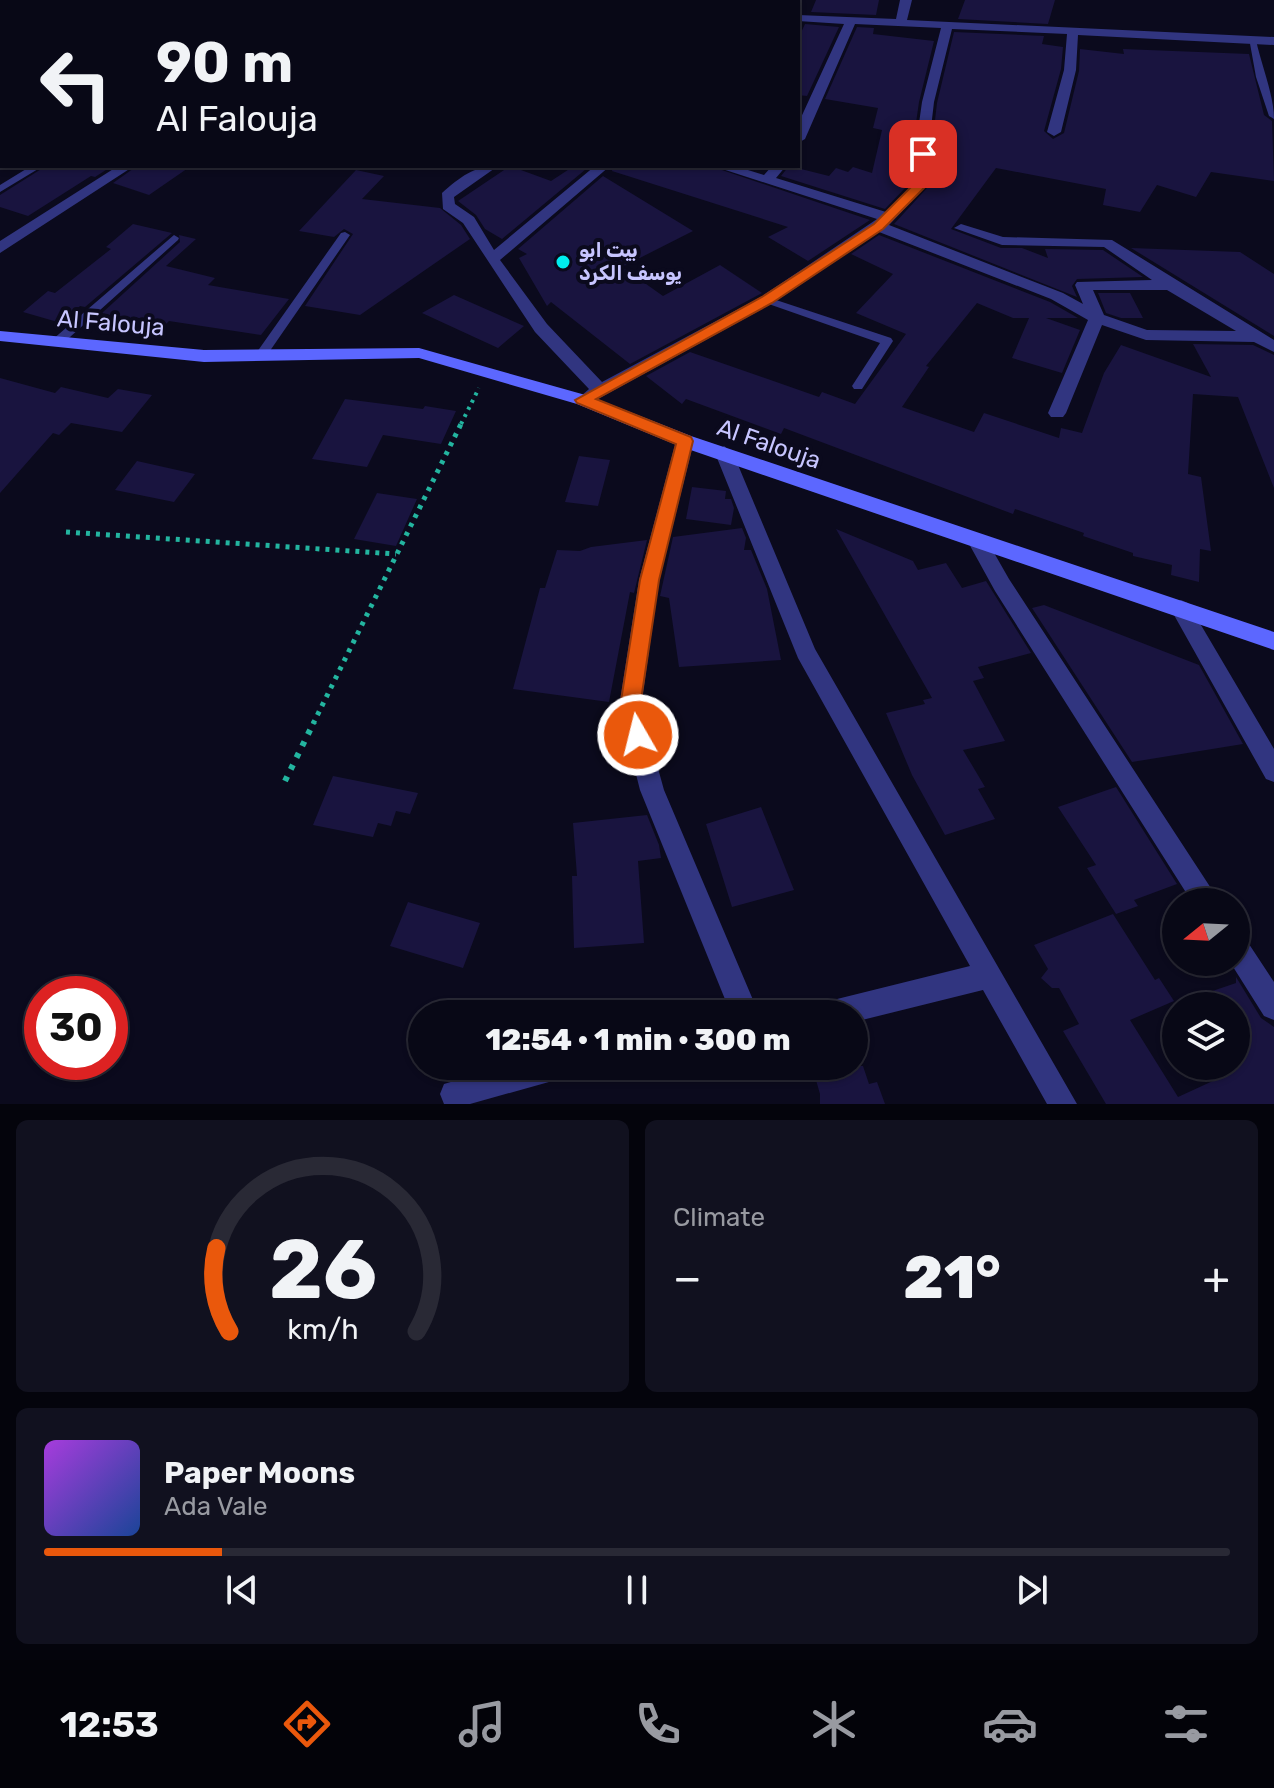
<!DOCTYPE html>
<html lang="en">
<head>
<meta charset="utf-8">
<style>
  body { margin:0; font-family:Rubik,Vazirmatn,sans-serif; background:#11111f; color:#f1f3f6; height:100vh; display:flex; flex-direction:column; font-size:30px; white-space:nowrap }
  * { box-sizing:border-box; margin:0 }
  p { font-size:26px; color:#989aa1 }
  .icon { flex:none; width:44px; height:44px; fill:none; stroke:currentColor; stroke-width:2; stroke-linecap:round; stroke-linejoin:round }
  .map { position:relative; height:1104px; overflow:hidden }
  .panel { display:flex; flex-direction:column; gap:16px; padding:16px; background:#04040c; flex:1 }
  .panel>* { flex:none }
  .banner { position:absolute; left:0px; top:0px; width:800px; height:168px; box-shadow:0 2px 6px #0004,0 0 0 2px #292935; background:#080816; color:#f1f3f6; overflow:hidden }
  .needle { width:52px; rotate:252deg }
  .tools { position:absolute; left:1162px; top:888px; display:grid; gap:16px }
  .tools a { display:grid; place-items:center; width:88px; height:88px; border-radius:50%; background:#080816; box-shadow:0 2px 6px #0004,0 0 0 2px #292935; font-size:40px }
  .speed { position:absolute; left:24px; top:976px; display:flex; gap:16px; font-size:40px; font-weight:700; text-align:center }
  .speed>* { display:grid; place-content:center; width:104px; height:104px; border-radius:50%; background:#080816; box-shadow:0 2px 6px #0004,0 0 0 2px #292935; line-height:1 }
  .speed .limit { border:12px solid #d22; background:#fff; color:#111 }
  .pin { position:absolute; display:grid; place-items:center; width:68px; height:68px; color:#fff; margin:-34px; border-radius:16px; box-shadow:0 4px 12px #0006 }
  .me { position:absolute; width:88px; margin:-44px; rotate:352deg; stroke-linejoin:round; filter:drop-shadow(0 0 6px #0008) }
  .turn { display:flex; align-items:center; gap:28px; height:168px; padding:0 24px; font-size:36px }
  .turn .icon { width:104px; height:104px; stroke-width:2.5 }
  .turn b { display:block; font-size:56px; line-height:68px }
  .big { font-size:60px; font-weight:800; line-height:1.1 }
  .panel .widget { flex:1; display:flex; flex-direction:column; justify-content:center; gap:12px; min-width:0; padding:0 28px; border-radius:12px; background:#11111f }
  .panel .dial { align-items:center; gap:0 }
  .dial svg { height:208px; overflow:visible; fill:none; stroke:#292935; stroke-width:7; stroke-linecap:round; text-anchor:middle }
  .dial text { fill:#f1f3f6; stroke:none }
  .song { display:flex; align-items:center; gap:24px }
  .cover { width:96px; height:96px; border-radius:12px; background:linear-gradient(135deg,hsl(280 70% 55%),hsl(220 70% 35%)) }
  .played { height:8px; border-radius:4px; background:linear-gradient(90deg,#ea580c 15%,#292935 15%) }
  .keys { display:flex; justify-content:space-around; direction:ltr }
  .heat { display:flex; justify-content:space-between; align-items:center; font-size:44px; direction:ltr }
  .panel .tiles { flex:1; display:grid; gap:16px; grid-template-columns:1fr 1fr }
  .widget:last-child { grid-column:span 2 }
  .trip { position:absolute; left:408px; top:1000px; width:460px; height:80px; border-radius:40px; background:#080816; box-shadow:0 2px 6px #0004,0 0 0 2px #292935; font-weight:800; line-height:80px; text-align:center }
  .tab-bar { display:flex; height:128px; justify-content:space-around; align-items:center; background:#030309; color:#989aa1 }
  .tab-bar .icon { width:56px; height:56px }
  .tab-bar .on { color:#ea580c }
  .tab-bar b { font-size:36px; color:#f1f3f6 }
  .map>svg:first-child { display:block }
  .building { fill:#19143f }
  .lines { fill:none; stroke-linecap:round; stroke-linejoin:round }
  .path-far2 { stroke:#23b5a0; stroke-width:4; stroke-dasharray:3 5; stroke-linecap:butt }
  .path-far1 { stroke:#23b5a0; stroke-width:5; stroke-dasharray:4 6; stroke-linecap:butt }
  .path { stroke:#23b5a0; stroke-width:6; stroke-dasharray:5 8; stroke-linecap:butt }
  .lane { fill:#313580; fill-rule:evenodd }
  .street { fill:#313580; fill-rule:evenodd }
  .secondary { fill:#5c67ff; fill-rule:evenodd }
  .route { fill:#ea580c; stroke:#983908; stroke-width:2 }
  .poi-dot { fill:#00edf0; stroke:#0b0a1d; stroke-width:3 }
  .labels { text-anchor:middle; stroke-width:8; stroke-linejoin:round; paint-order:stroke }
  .far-poi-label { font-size:20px; font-weight:bold; fill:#c7c5ff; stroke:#0b0a1d; text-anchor:start }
  .street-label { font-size:24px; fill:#c7c5ff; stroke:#0b0a1d }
</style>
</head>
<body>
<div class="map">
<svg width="1274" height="1104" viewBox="0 0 1274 1104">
  <rect width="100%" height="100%" fill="#0b0a1d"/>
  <path class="building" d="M816 0H879L876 15 811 12Z
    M965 0H1055L1048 24 958 19Z
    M805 24 839 27 807 96 798 95V39Z
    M857 27 874 28 873 34 934 41 919 102 907 186 885 209 781 176 789 166 829 176 836 168 848 172 853 167 872 173 882 130 873 128 878 108 825 99Z
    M954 32 1044 36 1042 44 1063 47 1061 69 1044 131 1053 139 1064 133 1079 71 1080 49 1124 54 1123 49 1249 54 1264 115 1272 121 1274 181 1211 172 1196 197 1157 185 1140 212 1103 205 1106 189 996 168 951 229 1001 248H1022L1048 258 1045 249 1103 250 1143 277 1077 279 1072 286 1077 297 894 224 927 188 937 103Z
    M46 166H112L95 177 91 176 28 216 0 207V195Z
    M137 166H191L149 195 113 183Z
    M510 166 551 181 574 166 586 169 502 239 485 229 476 215 458 201Z
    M613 166H710L870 220 808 261 768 237 788 227 612 171Z
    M356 170 384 176 362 199 440 208 461 225 470 239 360 315 305 306 353 234 344 229 334 237 299 231Z
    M603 176 693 231 622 267 663 296 720 265 762 293 630 364 551 302 547 306 519 258 527 254 518 249Z
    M133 224 172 233 85 307 80 306 61 323 23 312 48 291 55 293 111 249 106 247Z
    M179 235 196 239 166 266 215 278 208 285 289 299 261 335 169 321 165 325 135 317 130 321 102 313 180 242Z
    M879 235 1050 302 1078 318H1046L1080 330 1062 373 1012 358 1029 318H1013L977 303 926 366 929 367 902 407 974 432 984 413 1059 438 1061 428 1082 433 1104 373 1121 345 1211 377 1193 344 1253 345 1274 355V488L1238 397 1193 394 1188 474 1201 477 1211 551 1200 549 1199 582 1171 575 1172 565 1133 556V553L1083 536 1084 533 1015 509 1013 514 784 428 781 434 686 399 682 404 646 376 690 352 819 397 822 392 855 404 906 334 856 313 893 274 851 254Z
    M1131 248 1240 252 1274 274V336Z
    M1098 293H1130L1143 318H1121L1106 313Z
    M454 295 524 326 498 348 422 313Z
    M0 378 55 393 61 387 108 398 118 389 152 395 122 432 71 423 59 435 53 433 0 493Z
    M345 399 423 409 425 406 456 411 441 444 383 435 367 467 312 459Z
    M579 456 610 460 598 506 565 502Z
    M137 461 195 474 174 502 115 490Z
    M692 487 726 491 725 499H731L734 508 731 525 686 519Z
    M377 493 417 499 396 546 354 539Z
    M742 528 746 538 744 550H751L767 589 781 660 679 667 669 598 660 596 673 537Z
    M836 529 913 561 918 570 946 563 962 588 986 581 1031 653 978 667 984 678 973 681 1005 741 963 750 985 787 978 789 995 819 945 835 912 775 886 713 925 704 923 700 932 698Z
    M647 540 634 593 630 592 609 702 513 689 540 588H545L557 550 580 551 591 547Z
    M1044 605 1199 665 1243 744 1132 762 1032 608Z
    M333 776 418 793 410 814 396 811 391 826 378 823 373 837 313 825Z
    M1116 787 1177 884 1134 900 1138 906 1116 914 1087 868 1096 865 1058 807Z
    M761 807 794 890 732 907 706 824Z
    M647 815 659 845 661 858 638 861 644 943 574 948 572 876H577L573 823Z
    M408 902 480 923 463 968 390 946Z
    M1113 914 1155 980 1159 978 1174 1001 1130 1020 1178 1097 1228 1074 1223 1066H1236V1006H1181L1180 1002 1236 983V977L1261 1018 1274 1027V1104H1106L1063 1031 1079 1024 1059 988H1052L1041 978 1048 969 1034 945Z
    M812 1066H863L869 1084 877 1082 885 1104H820V1094Z"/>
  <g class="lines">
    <path class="path-far2" d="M461 424 479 388"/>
    <path class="path-far1" d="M66 532 396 554
      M313 724 462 422"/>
    <path class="path" d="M285 781 314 722"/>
    <path class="lane" d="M1249 38 1256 40C1261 64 1274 95 1274 119L1269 116 1256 77Z
      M31 166H43L0 192V185Z
      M345 232 350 235 265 358H257V352L341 233Z
      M174 235 179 238 178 240 60 346H52V340Z
      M767 297 891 338 893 341 862 389H854L852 386 880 343 763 302 761 300Z"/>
    <path class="street" d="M93 0H106L91 2Z
      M378 0H389L391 2H376Z
      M646 0H669L671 2H648Z
      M900 0H912L907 20 1274 37V45L1078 35 1076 70 1061 132 1054 136 1047 132 1064 70 1067 34 952 29 934 102 924 188 889 225 1063 293 1083 304 1075 285 1077 282 1152 280 1104 247 1002 245 954 228 961 224 1003 237 1112 240 1274 340V352L1254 342 1146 340 1102 325 1066 413 1063 417H1051L1048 413 1088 320 1051 299 879 232 773 303 596 400H584L581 396 589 389 535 332 463 223 443 209 442 193C460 177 474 166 498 166L454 197 455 204 474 217 494 250 595 166H610L500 260 547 324 602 382 761 297 877 219 713 166H735L764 175 772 166H786L776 178 886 212 910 187 922 102 941 28 855 24 805 139 798 143V124L844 24 798 21V15L896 19ZM1093 290H1167L1236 331 1147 330 1104 315Z
      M2 47V55L0 56V48Z
      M118 166H134L0 253V241Z
      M685 435 694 441 659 580 641 707 664 790 759 1014H731L640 790 619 707 639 580 676 441Z
      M724 446 733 453 815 649 1077 1104H1047L983 990 854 1022V1014H819L823 1004 833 1000 970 966 798 658 715 453Z
      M978 534 985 537 1009 579 1220 902H1192L995 591 968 542 971 537Z
      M1181 600 1188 603 1274 749V782L1266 779 1174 615 1171 609 1174 603Z
      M1236 934 1245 938 1274 982V1020L1264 1016 1230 962H1236Z
      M504 1066H570L566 1076 556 1080 470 1104H444L440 1094 444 1084Z"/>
    <path class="secondary" d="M0 331 204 350 419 348 589 396 691 436 1274 632V650L679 446 577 404 419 358 204 362 0 341Z"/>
  </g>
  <path class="route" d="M919 151 929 154 924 188 883 229 772 303 596 399 691 437 693 441 659 580 640 707 648 735 645 741 638 744 630 741 620 707 640 580 676 444 577 403 575 400 762 297 874 224 911 187Z"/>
  <circle class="poi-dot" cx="563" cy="262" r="8"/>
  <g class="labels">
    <g class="far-poi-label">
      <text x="579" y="257">بيت ابو<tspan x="579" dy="23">يوسف الكرد</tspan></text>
    </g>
    <g class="street-label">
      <text transform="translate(111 323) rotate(5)" y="8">Al Falouja</text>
      <text transform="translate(769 444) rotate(19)" y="8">Al Falouja</text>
    </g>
  </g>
</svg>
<div class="tools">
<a><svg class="needle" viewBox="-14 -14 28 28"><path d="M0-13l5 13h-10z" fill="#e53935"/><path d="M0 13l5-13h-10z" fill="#989aa1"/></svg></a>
<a><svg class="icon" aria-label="layers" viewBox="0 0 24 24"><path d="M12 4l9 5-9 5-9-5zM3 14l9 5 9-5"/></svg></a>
</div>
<div class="speed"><div class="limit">30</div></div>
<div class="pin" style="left:923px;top:154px;background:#d93025"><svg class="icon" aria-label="arrive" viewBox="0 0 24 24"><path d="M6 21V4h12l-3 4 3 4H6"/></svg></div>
<svg class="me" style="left:638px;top:735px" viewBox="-20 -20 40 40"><circle r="17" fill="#ea580c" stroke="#fff" stroke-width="3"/><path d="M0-11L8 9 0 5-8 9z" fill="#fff"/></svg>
<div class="trip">12:54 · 1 min · 300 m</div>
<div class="banner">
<div class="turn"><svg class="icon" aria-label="left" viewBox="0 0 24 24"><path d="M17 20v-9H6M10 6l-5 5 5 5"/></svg><div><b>90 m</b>Al Falouja</div></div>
</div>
</div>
<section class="panel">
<div class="tiles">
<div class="widget dial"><svg viewBox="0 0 100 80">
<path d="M14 69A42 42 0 1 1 86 69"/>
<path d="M14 69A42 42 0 0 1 9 37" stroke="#ea580c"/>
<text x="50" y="56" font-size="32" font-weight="700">26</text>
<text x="50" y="72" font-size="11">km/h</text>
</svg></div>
<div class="widget"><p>Climate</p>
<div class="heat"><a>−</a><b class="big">21°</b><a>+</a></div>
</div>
<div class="widget">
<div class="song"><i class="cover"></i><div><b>Paper Moons</b><p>Ada Vale</p></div></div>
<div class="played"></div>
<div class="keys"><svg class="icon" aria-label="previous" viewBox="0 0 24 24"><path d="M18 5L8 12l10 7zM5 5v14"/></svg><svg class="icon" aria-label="pause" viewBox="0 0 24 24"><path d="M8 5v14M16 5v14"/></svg><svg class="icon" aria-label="next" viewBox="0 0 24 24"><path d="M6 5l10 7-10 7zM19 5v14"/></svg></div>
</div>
</div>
</section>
<nav class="tab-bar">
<b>12:53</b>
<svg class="icon on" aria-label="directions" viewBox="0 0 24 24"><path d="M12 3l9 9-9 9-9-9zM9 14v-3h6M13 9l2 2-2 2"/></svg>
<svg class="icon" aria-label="music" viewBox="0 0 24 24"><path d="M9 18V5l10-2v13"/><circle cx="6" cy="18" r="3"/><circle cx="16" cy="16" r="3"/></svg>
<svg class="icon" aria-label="phone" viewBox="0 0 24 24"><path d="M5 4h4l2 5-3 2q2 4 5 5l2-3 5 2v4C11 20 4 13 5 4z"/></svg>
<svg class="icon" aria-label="climate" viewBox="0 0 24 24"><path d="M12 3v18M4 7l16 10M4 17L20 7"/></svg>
<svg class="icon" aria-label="car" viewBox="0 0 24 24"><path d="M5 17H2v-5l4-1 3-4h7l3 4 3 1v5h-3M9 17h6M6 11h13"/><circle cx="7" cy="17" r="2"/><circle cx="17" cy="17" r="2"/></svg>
<svg class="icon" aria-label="filters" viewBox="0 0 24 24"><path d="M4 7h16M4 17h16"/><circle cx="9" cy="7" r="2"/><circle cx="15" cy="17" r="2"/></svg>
</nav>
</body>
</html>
